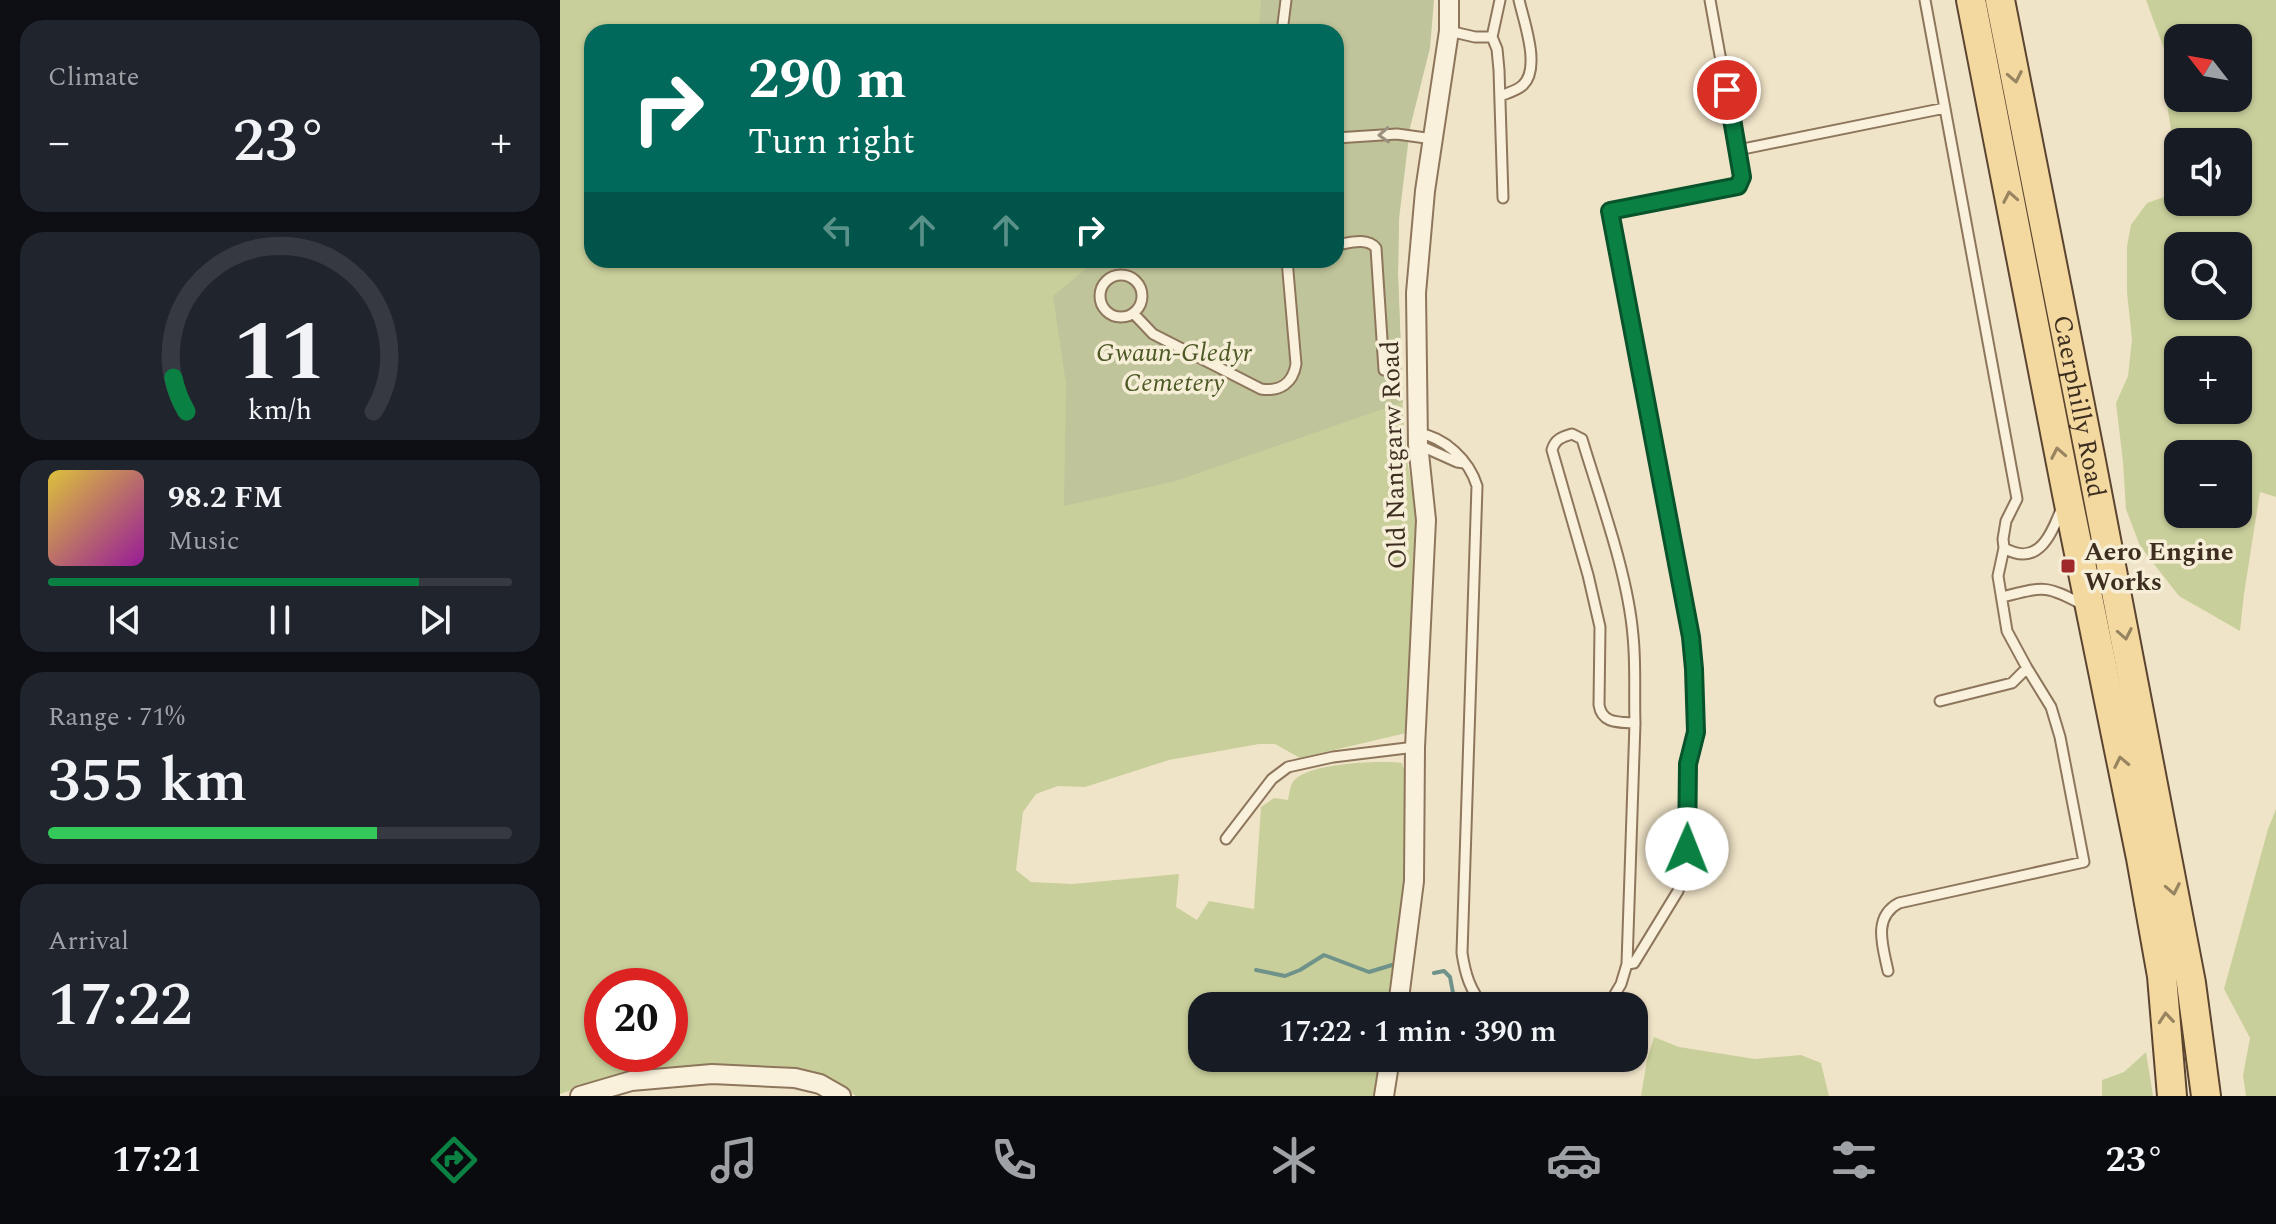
<!DOCTYPE html>
<html lang="en">
<head>
<meta charset="utf-8">
<style>
  body { margin:0; font-family:Spectral,serif; background:#20242c; color:#f1f3f6; height:100vh; display:flex; flex-direction:column; font-size:30px; white-space:nowrap }
  * { box-sizing:border-box; margin:0 }
  p { font-size:26px; color:#9ea1a6 }
  .icon { flex:none; width:44px; height:44px; fill:none; stroke:currentColor; stroke-width:2; stroke-linecap:round; stroke-linejoin:round }
  .map { position:relative; flex:1; overflow:hidden }
  .sheet { display:flex; flex-direction:column; gap:20px; padding:20px; background:#0d0f14; width:560px }
  .sheet>* { flex:none }
  .top-card { position:absolute; left:24px; top:24px; width:760px; height:244px; border-radius:24px; box-shadow:0 2px 6px #0004; background:#00695c; color:#fff; overflow:hidden }
  .needle { width:52px; rotate:301deg }
  .controls { position:absolute; left:1604px; top:24px; display:grid; gap:16px }
  .controls a { display:grid; place-items:center; width:88px; height:88px; border-radius:16px; background:#171b24; box-shadow:0 2px 6px #0004; font-size:40px }
  .speed { position:absolute; left:24px; top:968px; display:flex; gap:16px; font-size:40px; font-weight:700; text-align:center }
  .speed>* { display:grid; place-content:center; width:104px; height:104px; border-radius:50%; background:#171b24; box-shadow:0 2px 6px #0004; line-height:1 }
  .speed .limit { border:12px solid #d22; background:#fff; color:#111 }
  .pin { position:absolute; display:grid; place-items:center; width:68px; height:68px; color:#fff; margin:-34px; border:4px solid #fff; border-radius:50%; box-shadow:0 2px 8px #0007 }
  .me { position:absolute; width:88px; margin:-44px; rotate:1deg; stroke-linejoin:round; filter:drop-shadow(0 0 6px #0008) }
  .turn { display:flex; align-items:center; gap:28px; height:168px; padding:0 32px; font-size:36px }
  .turn .icon { width:104px; height:104px; stroke-width:2.5 }
  .turn b { display:block; font-size:56px; line-height:68px }
  .lanes { display:flex; align-items:center; height:76px; padding:0 32px; background:#0003; justify-content:center; gap:40px; direction:ltr }
  .lanes .off { opacity:.35 }
  .big { font-size:60px; font-weight:600; line-height:1.1 }
  .sheet .tile { flex:1; display:flex; flex-direction:column; justify-content:center; gap:12px; min-width:0; padding:0 28px; border-radius:24px; background:#20242c }
  .sheet .dial { align-items:center; gap:0 }
  .dial svg { height:208px; overflow:visible; fill:none; stroke:#363941; stroke-width:7; stroke-linecap:round; text-anchor:middle }
  .dial text { fill:#f1f3f6; stroke:none }
  .song { display:flex; align-items:center; gap:24px }
  .cover { width:96px; height:96px; border-radius:12px; background:linear-gradient(135deg,hsl(50 70% 55%),hsl(300 70% 35%)) }
  .played { height:8px; border-radius:4px; background:linear-gradient(90deg,#0b8043 80%,#363941 80%) }
  .keys { display:flex; justify-content:space-around; direction:ltr }
  .heat { display:flex; justify-content:space-between; align-items:center; font-size:44px; direction:ltr }
  .charge { height:12px; border-radius:6px; background:linear-gradient(90deg,#34c759 71%,#363941 0) }
  .trip { position:absolute; left:628px; top:992px; width:460px; height:80px; border-radius:24px; background:#171b24; box-shadow:0 2px 6px #0004; font-weight:600; line-height:80px; text-align:center }
  .menu { display:flex; height:128px; justify-content:space-around; align-items:center; background:#090b0e; color:#9ea1a6 }
  .menu .icon { width:56px; height:56px }
  .menu .on { color:#0b8043 }
  .menu b { font-size:36px; color:#f1f3f6 }
  main { display:flex; flex:1; min-height:0 }
  .map>svg:first-child { display:block }
  .green { fill:#c9cf9b; fill-rule:evenodd }
  .cemetery { fill:#bfc49a }
  .lines { fill:none; stroke-linecap:round; stroke-linejoin:round }
  .stream { stroke:#6f938a; stroke-width:4 }
  .service-casing { stroke:#8d765c; stroke-width:13 }
  .minor-casing { stroke:#8d765c; stroke-width:22 }
  .primary-casing { stroke:#5b4430; stroke-width:32 }
  .service { stroke:#faf1dc; stroke-width:9 }
  .minor { stroke:#faf1dc; stroke-width:18 }
  .primary { stroke:#f3d9a0; stroke-width:28 }
  .oneway { stroke:#988460 }
  .oneway2 { stroke:#9c907e }
  .route-casing { stroke:#07532c; stroke-width:20 }
  .route { stroke:#0b8043; stroke-width:14 }
  .poi-dot { fill:#9e2a2b; stroke:#f7eed8; stroke-width:3 }
  .labels { text-anchor:middle; stroke-width:7; stroke-linejoin:round; paint-order:stroke }
  .park-label { font-size:26px; font-style:italic; fill:#4d5a26; stroke:#f7eed8 }
  .street-label { font-size:26px; fill:#3d2e20; stroke:#f7eed8 }
  .poi-label { font-size:26px; font-weight:bold; fill:#3d2e20; stroke:#f7eed8; text-anchor:start }
</style>
</head>
<body>
<main>
<section class="sheet">
<div class="tile"><p>Climate</p>
<div class="heat"><a>−</a><b class="big">23°</b><a>+</a></div>
</div>
<div class="tile dial"><svg viewBox="0 0 100 80">
<path d="M14 69A42 42 0 1 1 86 69"/>
<path d="M14 69A42 42 0 0 1 9 56" stroke="#0b8043"/>
<text x="50" y="56" font-size="32" font-weight="700">11</text>
<text x="50" y="72" font-size="11">km/h</text>
</svg></div>
<div class="tile">
<div class="song"><i class="cover"></i><div><b>98.2 FM</b><p>Music</p></div></div>
<div class="played"></div>
<div class="keys"><svg class="icon" aria-label="previous" viewBox="0 0 24 24"><path d="M18 5L8 12l10 7zM5 5v14"/></svg><svg class="icon" aria-label="pause" viewBox="0 0 24 24"><path d="M8 5v14M16 5v14"/></svg><svg class="icon" aria-label="next" viewBox="0 0 24 24"><path d="M6 5l10 7-10 7zM19 5v14"/></svg></div>
</div>
<div class="tile"><p>Range · 71%</p><b class="big">355 km</b><div class="charge"></div></div>
<div class="tile"><p>Arrival</p><b class="big">17:22</b></div>
</section>
<div class="map">
<svg width="1716" height="1096" viewBox="0 0 1716 1096">
  <rect width="100%" height="100%" fill="#f0e4c8"/>
  <path class="green" d="M0 0H721L717 32H32V260H536L494 296 826 299 839 219 838 274 843 418 848 466 856 509 857 569 846 733 740 758 715 744H699L609 760 525 787 498 786 476 794 463 812 456 870 471 882 513 884 619 874 616 907 637 920 649 901 694 909 701 807 714 798 728 800C729 795 730 786 733 782 744 763 822 760 842 763 847 777 847 792 848 806 852 874 835 940 827 1006H642V1058H821L816 1096H296L273 1080 251 1071 156 1066 101 1069 53 1077 0 1094ZM42 986H110V1054H42Z
    M1586 0H1716V497L1700 492 1684 594 1680 631 1619 596 1580 546 1566 509 1563 462 1556 403 1568 376 1572 339 1567 293V246L1571 225 1587 203 1618 192V202H1678V142H1618V174L1605 92 1607 57ZM1618 38H1678V98H1618ZM1618 246H1678V306H1618ZM1618 350H1678V410H1618ZM1618 454H1678V514H1618Z
    M1716 809V1096H1686L1683 1075 1690 1038 1664 989 1708 829Z
    M1094 1037 1119 1047 1195 1059 1241 1055 1261 1063 1269 1096H1081L1087 1060Z
    M1586 1052 1593 1096H1542V1080L1564 1072Z"/>
  <path class="cemetery" d="M701 0H874L870 48 850 128 839 219 838 274 843 402 616 481 504 506 506 384 493 296 536 260H776V32H699Z"/>
  <g class="lines">
    <path class="stream" d="M696 970 725 976 740 970 764 955 809 972 832 965
      M874 973 884 971 890 977 893 993 903 1006"/>
    <defs>
      <path id="service" d="M889 31 915 37H932L940 0
        M722 32 726 0
        M932 37 937 49 939 70 943 198
        M940 96C947 93 957 91 963 85 981 68 964 22 959 0
        M776 138 837 134 873 139
        M1178 150 1385 108
        M776 245C789 243 807 237 816 248L824 370
        M540 296a21 21 0 1 1 42 0a21 21 0 1 1-42 0Z
        M574 314 593 334 701 389C720 392 733 383 736 364L727 260
        M857 433C885 437 909 460 917 486L902 953C905 973 910 991 924 1006
        M859 445 897 462 904 463
        M1444 548C1479 568 1492 533 1502 507
        M1442 597C1483 587 1485 584 1523 605
        M1380 701 1452 683 1467 668
        M666 839 712 779 728 767 773 757 855 747
        M1067 964 1074 963 1118 891 1125 868 1128 764 1136 732 1134 669 1131 637 1050 211 1178 186 1182 177 1150 0
        M1328 971C1323 947 1312 917 1339 903L1524 862 1500 737 1491 707 1467 668 1447 631 1438 576 1444 548 1443 539 1446 521 1457 499 1365 0
        M1048 1006 1061 984 1067 964 1075 723C1059 722 1042 724 1039 705L1040 627 1028 575 992 450C995 439 1002 437 1012 434L1022 439C1040 499 1068 574 1073 636 1076 665 1074 694 1075 723"/>
      <path id="minor" d="M838 1006 854 881 855 747 866 520 858 444 856 293 865 191 889 31V0
        M20 1096 71 1081 152 1074 235 1078 260 1084 281 1096
        M824 1096 830 1058"/>
      <g id="primary">
        <path d="M1411 0 1507 494 1581 858 1602 976 1612 1096"/>
        <path id="s1" d="M1440 0 1530 456 1631 983 1646 1096"/>
      </g>
    </defs>
    <use href="#service" class="service-casing"/>
    <use href="#minor" class="minor-casing"/>
    <use href="#primary" class="primary-casing"/>
    <use href="#service" class="service"/>
    <use href="#minor" class="minor"/>
    <use href="#primary" class="primary"/>
  </g>
  <defs><path id="oneway-chevron" d="M-2-3.5L2.5 0L-2 3.5" fill="none" stroke-width="1.6" stroke-linecap="round" stroke-linejoin="round" transform="scale(2)"/></defs>
  <g class="oneway">
    <use href="#oneway-chevron" transform="translate(1455 77) rotate(79)"/>
    <use href="#oneway-chevron" transform="translate(1450 197) rotate(-101)"/>
    <use href="#oneway-chevron" transform="translate(1498 453) rotate(-101)"/>
    <use href="#oneway-chevron" transform="translate(1565 634) rotate(79)"/>
    <use href="#oneway-chevron" transform="translate(1561 762) rotate(-102)"/>
    <use href="#oneway-chevron" transform="translate(1613 889) rotate(79)"/>
    <use href="#oneway-chevron" transform="translate(1606 1018) rotate(-95)"/>
  </g>
  <use class="oneway2" href="#oneway-chevron" transform="translate(824 135) rotate(177)"/>
  <g class="lines">
    <defs>
      <path id="route" d="M1127 849 1128 764 1136 732 1134 669 1131 637 1050 211 1178 186 1182 177 1167 90"/>
    </defs>
    <use href="#route" class="route-casing"/>
    <use href="#route" class="route"/>
  </g>
  <rect class="poi-dot" x="1500" y="558" width="16" height="16" rx="4"/>
  <g class="labels">
    <g class="park-label">
      <text x="614" y="361">Gwaun-Gledyr<tspan x="614" dy="30">Cemetery</tspan></text>
    </g>
    <g class="street-label">
      <text dy="9" stroke="none"><textPath href="#s1" startOffset="414">Caerphilly Road</textPath></text>
      <text transform="translate(833 455) rotate(-92)" y="9">Old Nantgarw Road</text>
    </g>
    <g class="poi-label">
      <text x="1524" y="560">Aero Engine<tspan x="1524" dy="30">Works</tspan></text>
    </g>
  </g>
</svg>
<div class="controls">
<a><svg class="needle" viewBox="-14 -14 28 28"><path d="M0-13l5 13h-10z" fill="#e53935"/><path d="M0 13l5-13h-10z" fill="#9ea1a6"/></svg></a>
<a><svg class="icon" aria-label="sound" viewBox="0 0 24 24"><path d="M4 9h4l5-4v14l-5-4H4zM17 9q2 3 0 6"/></svg></a>
<a><svg class="icon" aria-label="search" viewBox="0 0 24 24"><circle cx="10" cy="10" r="6"/><path d="M15 15l6 6"/></svg></a>
<a>+</a>
<a>−</a>
</div>
<div class="speed"><div class="limit">20</div></div>
<div class="pin" style="left:1167px;top:90px;background:#d93025"><svg class="icon" aria-label="arrive" viewBox="0 0 24 24"><path d="M6 21V4h12l-3 4 3 4H6"/></svg></div>
<svg class="me" style="left:1127px;top:849px" viewBox="-20 -20 40 40"><circle r="19" fill="#fff"/><path d="M0-13L10 11 0 6-10 11z" fill="#0b8043"/></svg>
<div class="trip">17:22 · 1 min · 390 m</div>
<div class="top-card">
<div class="turn"><svg class="icon" aria-label="right" viewBox="0 0 24 24"><path d="M7 20v-9h11M14 6l5 5-5 5"/></svg><div><b>290 m</b>Turn right</div></div>
<div class="lanes"><svg class="icon off" aria-label="left" viewBox="0 0 24 24"><path d="M17 20v-9H6M10 6l-5 5 5 5"/></svg><svg class="icon off" aria-label="ahead" viewBox="0 0 24 24"><path d="M12 20V5M6 11l6-6 6 6"/></svg><svg class="icon off" aria-label="ahead" viewBox="0 0 24 24"><path d="M12 20V5M6 11l6-6 6 6"/></svg><svg class="icon" aria-label="right" viewBox="0 0 24 24"><path d="M7 20v-9h11M14 6l5 5-5 5"/></svg></div>
</div>
</div>
</main>
<nav class="menu">
<b>17:21</b>
<svg class="icon on" aria-label="directions" viewBox="0 0 24 24"><path d="M12 3l9 9-9 9-9-9zM9 14v-3h6M13 9l2 2-2 2"/></svg>
<svg class="icon" aria-label="music" viewBox="0 0 24 24"><path d="M9 18V5l10-2v13"/><circle cx="6" cy="18" r="3"/><circle cx="16" cy="16" r="3"/></svg>
<svg class="icon" aria-label="phone" viewBox="0 0 24 24"><path d="M5 4h4l2 5-3 2q2 4 5 5l2-3 5 2v4C11 20 4 13 5 4z"/></svg>
<svg class="icon" aria-label="climate" viewBox="0 0 24 24"><path d="M12 3v18M4 7l16 10M4 17L20 7"/></svg>
<svg class="icon" aria-label="car" viewBox="0 0 24 24"><path d="M5 17H2v-5l4-1 3-4h7l3 4 3 1v5h-3M9 17h6M6 11h13"/><circle cx="7" cy="17" r="2"/><circle cx="17" cy="17" r="2"/></svg>
<svg class="icon" aria-label="filters" viewBox="0 0 24 24"><path d="M4 7h16M4 17h16"/><circle cx="9" cy="7" r="2"/><circle cx="15" cy="17" r="2"/></svg>
<b>23°</b>
</nav>
</body>
</html>
